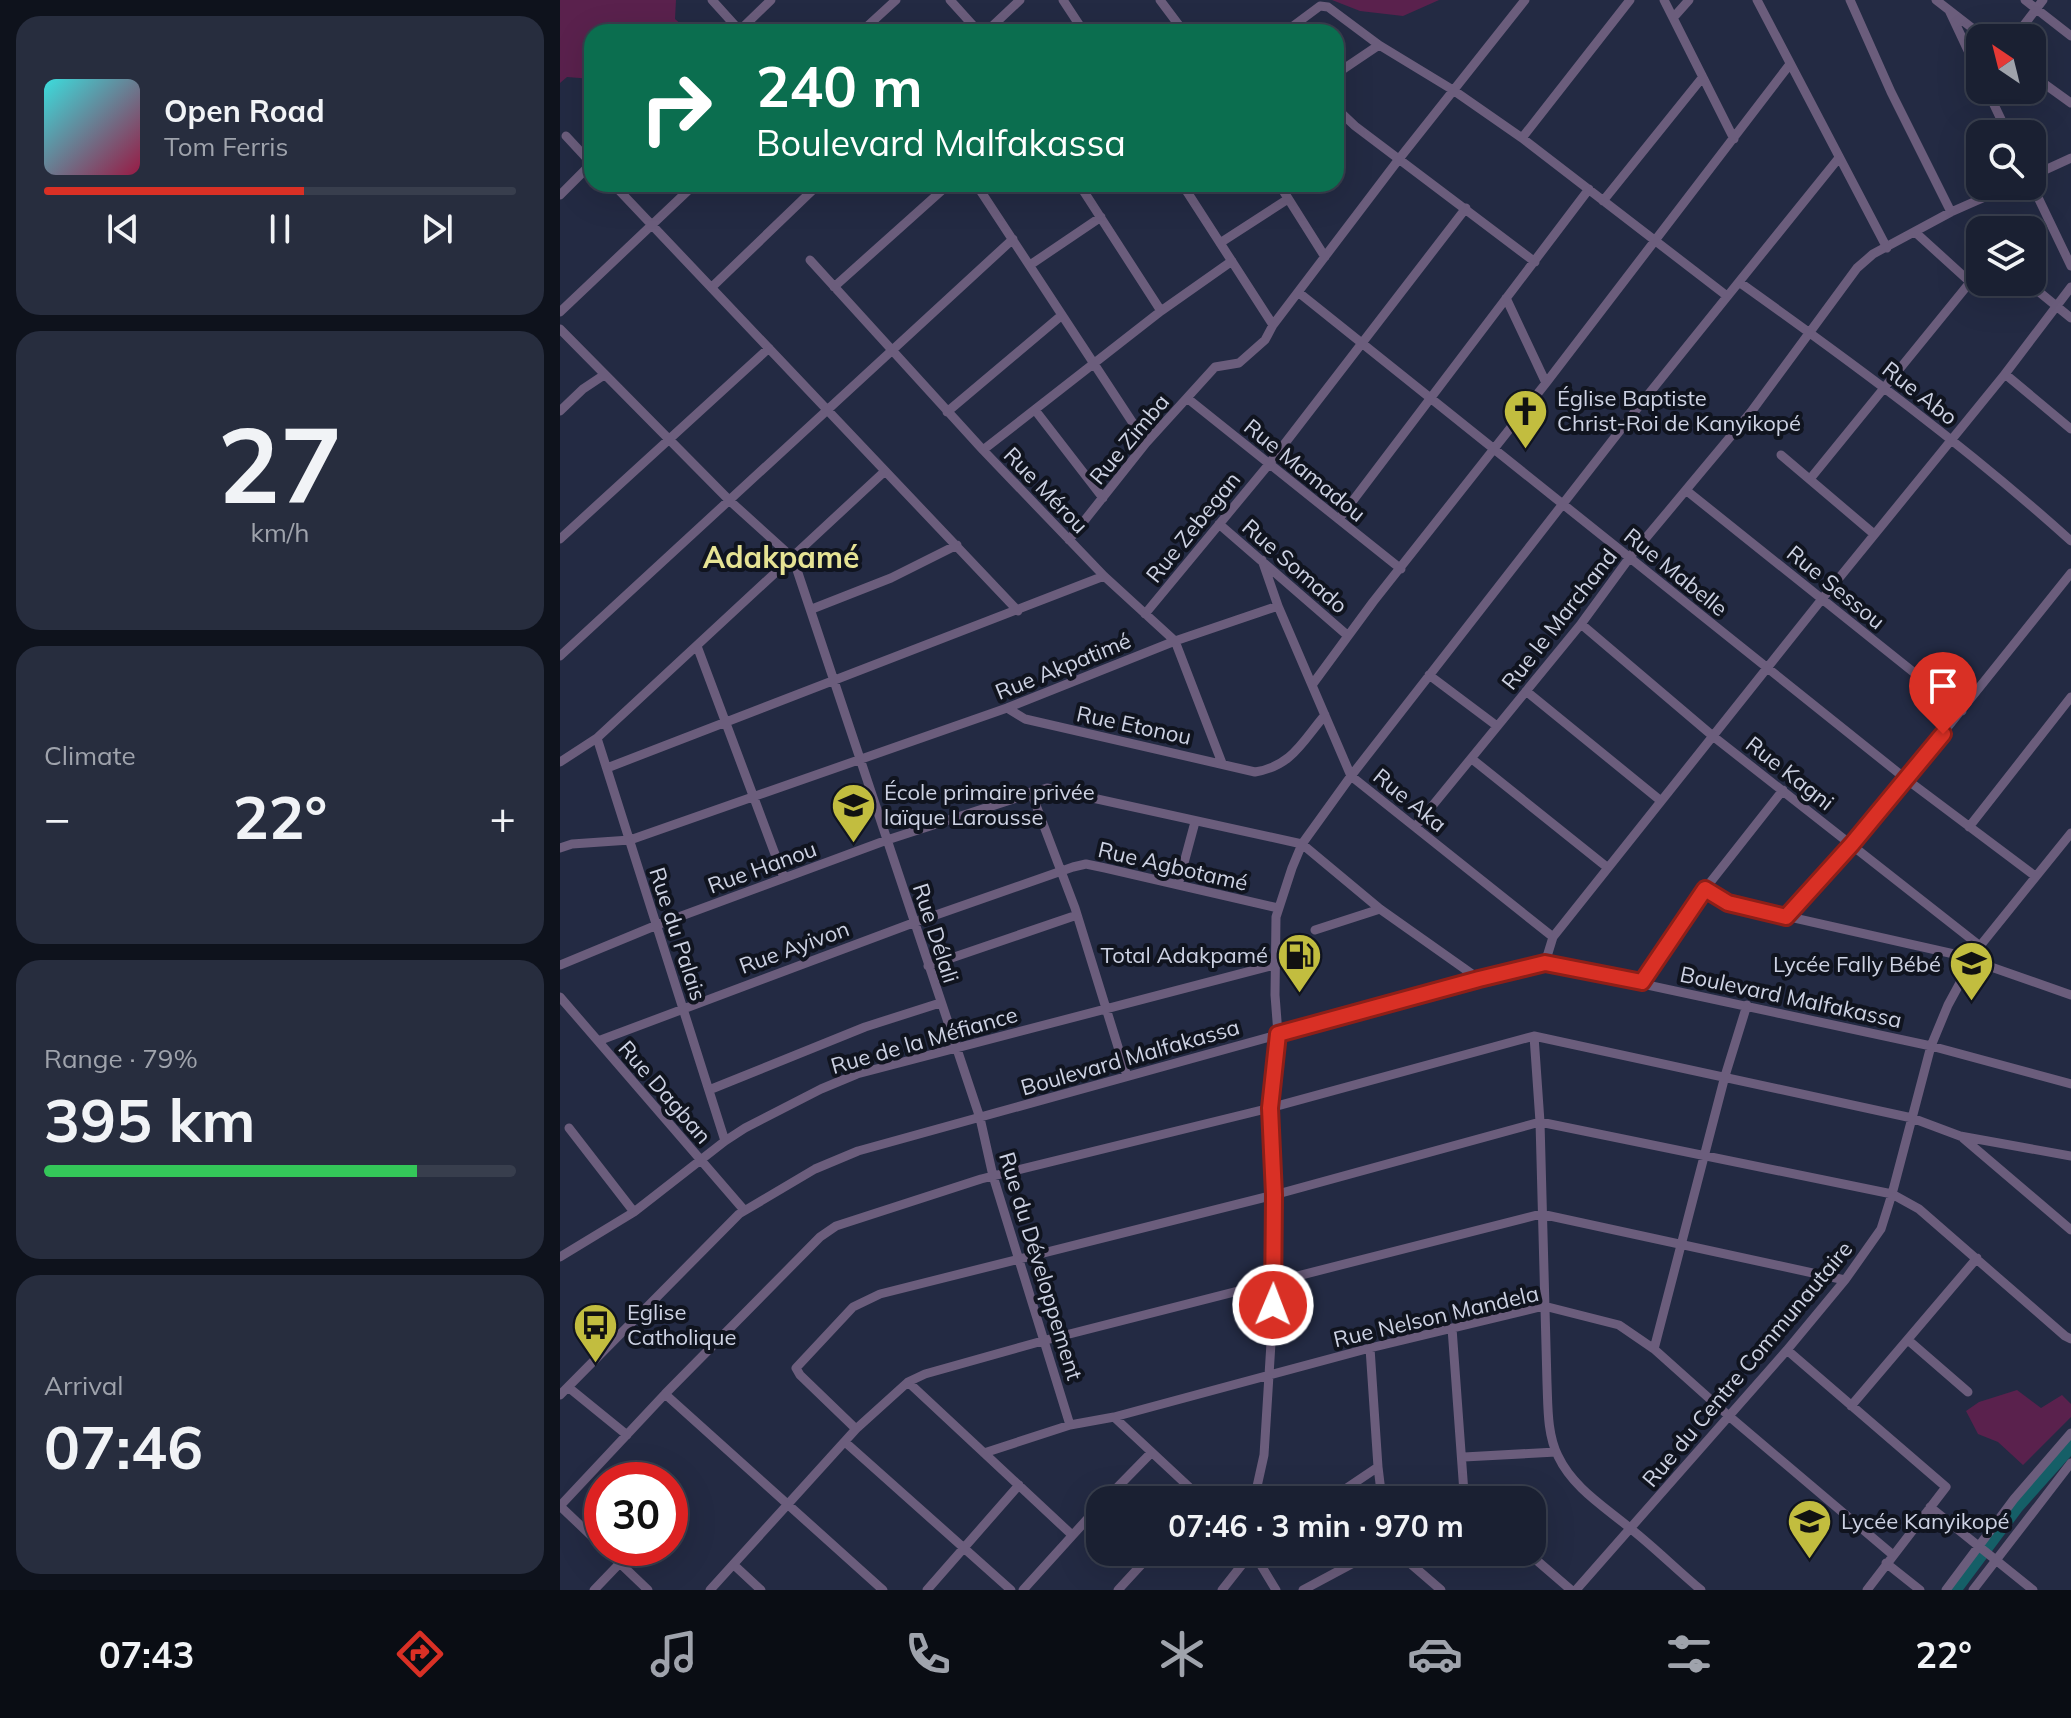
<!DOCTYPE html>
<html lang="en">
<head>
<meta charset="utf-8">
<style>
  body { margin:0; font-family:Mulish,sans-serif; background:#272d3e; color:#f1f3f6; height:100vh; display:flex; flex-direction:column; font-size:30px; white-space:nowrap }
  * { box-sizing:border-box; margin:0 }
  p { font-size:26px; color:#9fa3ac }
  .icon { flex:none; width:44px; height:44px; fill:none; stroke:currentColor; stroke-width:2; stroke-linecap:round; stroke-linejoin:round }
  .map { position:relative; flex:1; overflow:hidden }
  .drawer { display:flex; flex-direction:column; gap:16px; padding:16px; background:#0e121c; width:560px }
  .drawer>* { flex:none }
  .hud { position:absolute; left:24px; top:24px; width:760px; height:168px; border-radius:24px; box-shadow:0 8px 32px #0002,0 0 0 2px #383e4d; background:#0b6e4f; color:#fff; overflow:hidden }
  .needle { width:52px; rotate:325deg }
  .controls { position:absolute; left:1406px; top:24px; display:grid; gap:16px }
  .controls a { display:grid; place-items:center; width:80px; height:80px; border-radius:16px; background:#1a2032; box-shadow:0 8px 32px #0002,0 0 0 2px #383e4d; font-size:40px }
  .speed { position:absolute; left:24px; top:1462px; display:flex; gap:16px; font-size:40px; font-weight:700; text-align:center }
  .speed>* { display:grid; place-content:center; width:104px; height:104px; border-radius:50%; background:#1a2032; box-shadow:0 8px 32px #0002,0 0 0 2px #383e4d; line-height:1 }
  .speed .limit { border:12px solid #d22; background:#fff; color:#111 }
  .pin { position:absolute; display:grid; place-items:center; width:68px; height:68px; color:#fff; margin:-82px -34px; border-radius:50% 50% 50% 0; rotate:-45deg; box-shadow:0 0 8px #0007 }
  .pin .icon { rotate:45deg }
  .me { position:absolute; width:88px; margin:-44px; rotate:1deg; stroke-linejoin:round; filter:drop-shadow(0 0 6px #0008) }
  .turn { display:flex; align-items:center; gap:28px; height:168px; padding:0 40px; font-size:36px }
  .turn .icon { width:104px; height:104px; stroke-width:2.5 }
  .turn b { display:block; font-size:56px; line-height:68px }
  .big { font-size:60px; font-weight:700; line-height:1.1 }
  .drawer .widget { flex:1; display:flex; flex-direction:column; justify-content:center; gap:12px; min-width:0; padding:0 28px; border-radius:24px; background:#272d3e }
  .drawer .dial { align-items:center; gap:0 }
  .dial b { font-size:104px; line-height:1 }
  .song { display:flex; align-items:center; gap:24px }
  .cover { width:96px; height:96px; border-radius:12px; background:linear-gradient(135deg,hsl(180 70% 55%),hsl(340 70% 35%)) }
  .played { height:8px; border-radius:4px; background:linear-gradient(90deg,#d93025 55%,#383e4d 55%) }
  .keys { display:flex; justify-content:space-around; direction:ltr }
  .heat { display:flex; justify-content:space-between; align-items:center; font-size:44px; direction:ltr }
  .charge { height:12px; border-radius:6px; background:linear-gradient(90deg,#34c759 79%,#383e4d 0) }
  .trip { position:absolute; left:526px; top:1486px; width:460px; height:80px; border-radius:24px; background:#1a2032; box-shadow:0 8px 32px #0002,0 0 0 2px #383e4d; font-weight:700; line-height:80px; text-align:center }
  .dock { display:flex; height:128px; justify-content:space-around; align-items:center; background:#0a0d14; color:#9fa3ac }
  .dock .icon { width:56px; height:56px }
  .dock .current { color:#d93025 }
  .dock b { font-size:36px; color:#f1f3f6 }
  main { display:flex; flex:1; min-height:0 }
  .map>svg:first-child { display:block }
  .green { fill:#5a214d }
  .water { fill:#155f67 }
  .lines { fill:none; stroke-linecap:round; stroke-linejoin:round }
  .minor { stroke:#6b5d7c; stroke-width:9 }
  .route-casing { stroke:#8d1f18; stroke-width:20 }
  .route { stroke:#d93025; stroke-width:14 }
  .labels { text-anchor:middle; stroke-width:8; stroke-linejoin:round; paint-order:stroke }
  .street-label { font-size:22px; fill:#cdd2e3; stroke:#10141f }
  .poi-label { font-size:22px; fill:#cdd2e3; stroke:#10141f; text-anchor:start }
  .district-label { font-size:30px; font-weight:bold; fill:#e6e394; stroke:#10141f }
</style>
</head>
<body>
<main>
<section class="drawer">
<div class="widget">
<div class="song"><i class="cover"></i><div><b>Open Road</b><p>Tom Ferris</p></div></div>
<div class="played"></div>
<div class="keys"><svg class="icon" aria-label="previous" viewBox="0 0 24 24"><path d="M18 5L8 12l10 7zM5 5v14"/></svg><svg class="icon" aria-label="pause" viewBox="0 0 24 24"><path d="M8 5v14M16 5v14"/></svg><svg class="icon" aria-label="next" viewBox="0 0 24 24"><path d="M6 5l10 7-10 7zM19 5v14"/></svg></div>
</div>
<div class="widget dial"><b>27</b><p>km/h</p></div>
<div class="widget"><p>Climate</p>
<div class="heat"><a>−</a><b class="big">22°</b><a>+</a></div>
</div>
<div class="widget"><p>Range · 79%</p><b class="big">395 km</b><div class="charge"></div></div>
<div class="widget"><p>Arrival</p><b class="big">07:46</b></div>
</section>
<div class="map">
<svg width="1511" height="1590" viewBox="0 0 1511 1590">
  <rect width="100%" height="100%" fill="#232a43"/>
  <path class="green" d="M0 0H116L115 19 130 32H32V79L7 77 0 83Z
    M772 0H879L843 16 800 11Z
    M1457 1390 1481 1408 1502 1395 1511 1404V1417L1463 1465 1438 1442 1418 1434 1406 1411 1419 1402Z"/>
  <path class="water" d="M1511 1438V1456L1462 1511 1403 1590H1389L1450 1508Z"/>
  <g class="lines">
    <path class="minor" d="M152 0 181 32
      M390 0 419 32
      M503 0 524 32
      M600 0 624 32
      M1104 0 1174 139
      M1197 0 1327 248
      M1290 0 1331 92 1391 212
      M1376 0 1425 38
      M1465 0 1511 36
      M1389 10 1420 76
      M1113 18 1129 0
      M178 32 211 0
      M301 32 336 0
      M426 32 460 0
      M725 32 760 6 768 7 819 45 893 90 962 138 1167 296
      M1454 38 1483 0
      M776 74 819 45
      M1472 75 1511 103
      M1427 90 1448 134
      M776 108 795 126 975 262
      M6 136 32 164
      M962 138 1070 0
      M1472 176 1511 158
      M53 184 458 611
      M416 184 586 443
      M519 184 601 311
      M622 184 713 325
      M719 184 765 257
      M1472 185 1511 266
      M0 195 32 163
      M1043 201 1142 78
      M1355 232 1410 282
      M660 243 728 199
      M250 260 423 450 544 576 615 641 662 763
      M470 265 541 217
      M1179 282C1294 364 1407 447 1511 541
      M1467 282 1511 318
      M152 287 259 184
      M274 287 389 184
      M738 292 1346 779 1475 876
      M946 298 986 383
      M0 312 135 184
      M0 329 170 501 233 558 420 1118 433 1176 510 1425
      M1445 374 1511 429
      M627 398 841 569
      M475 410 543 498
      M0 411 23 389 44 375
      M387 412 502 315
      M423 450 601 311 672 261
      M1221 455 1314 534
      M1250 479 1420 270
      M1127 491 1402 711
      M779 519 1029 189
      M659 524 787 635
      M0 539 209 348
      M509 540 586 443 655 367 679 363 705 340 713 325 839 159 965 0
      M702 560 718 606 791 776 993 937
      M252 609 331 578 397 545
      M585 614 709 464 906 208
      M1021 624 1154 737 1420 946
      M137 646 224 878
      M0 656 453 239
      M869 675 937 726
      M752 685 813 602 986 383 1230 64
      M966 691 1101 801
      M447 708 465 719 695 772C732 766 742 742 765 715
      M37 738 165 1141
      M912 759 1048 868
      M0 762 37 738 325 471
      M47 768 544 576
      M471 792 515 908 567 1076
      M855 827 1021 624 1070 557 1191 412 1297 268 1313 254 1391 212 1450 186
      M1409 827 1511 697
      M0 848 12 844 70 840 447 708 615 641 718 606
      M618 885 635 822
      M1145 889 1168 903 1394 954 1511 995
      M1226 917 1346 779 1511 573
      M755 930 820 909
      M985 963 993 937 1262 599 1445 374 1511 287
      M0 965 97 925 327 840 487 788 742 844 820 909 919 979
      M368 966 517 915
      M1082 982 1145 889 1223 790
      M0 997 184 1210
      M974 1036 980 1122 987 1383C988 1406 987 1434 998 1456 1013 1488 1045 1507 1071 1529 1095 1548 1117 1570 1141 1590
      M38 1041 353 923 513 867 526 864 545 868 718 908
      M149 1090 305 1027 380 1003
      M9 1128 74 1212
      M1403 1138 1511 1230
      M0 1257 74 1212 165 1141 185 1128 261 1089 297 1074 714 965
      M892 1328 904 1493 907 1500
      M1348 1340 1408 1392
      M810 1348 818 1467 822 1500
      M1094 1349 1165 1076 1187 1005
      M1227 1350 1386 1487 1307 1590
      M348 1382 511 1534
      M8 1387 67 1435
      M105 1394 323 1590
      M0 1395 179 1214 255 1169 298 1151 919 979 985 963 1371 1046 1511 1084
      M1291 1406 1417 1258
      M554 1417 643 1500
      M296 1429 240 1375 236 1368 293 1307 320 1294 714 1195 980 1122 1332 1194 1359 1209 1505 1336 1511 1339
      M285 1442 451 1590
      M424 1453 510 1425 554 1417 810 1348 984 1306 1059 1325 1094 1349 1170 1417 1333 1555
      M904 1457 996 1452
      M545 1500 591 1453
      M694 1500 704 1455 712 1327 714 1195 710 1108 718 1034 715 995 716 917 732 868 742 844 791 776 1083 401 1278 159
      M769 1500 818 1467
      M0 1506 105 1394 260 1237 276 1226 421 1179 710 1108 974 1036 1352 1118 1400 1136 1511 1156
      M0 1506 42 1546
      M1370 1507 1473 1590
      M44 1548 88 1590
      M693 1552 716 1590
      M837 1552 881 1590
      M967 1552 1011 1590
      M1326 1563 1360 1590
      M174 1565 201 1590
      M34 1590 60 1563
      M150 1590 296 1429 348 1382 365 1374 486 1340 981 1214 1285 1280
      M367 1590 459 1485
      M463 1590 540 1505
      M558 1590 593 1552
      M662 1590 692 1552
      M743 1590 814 1552
      M1016 1590 1227 1350 1285 1280 1321 1229 1332 1194 1371 1046 1388 1005 1420 946 1511 833
      M1386 1590 1454 1499 1511 1433
      M1413 1590 1511 1463"/>
  </g>
  <g class="lines">
    <defs>
      <path id="route" d="M713 1305 714 1195 710 1108 718 1034 919 979 985 963 1082 982 1145 889 1168 903 1226 917 1292 844 1383 734"/>
    </defs>
    <use href="#route" class="route-casing"/>
    <use href="#route" class="route"/>
  </g>
  <defs>
    <symbol id="church-pin" viewBox="-11 -11 22 30"><path d="M0 17L-7.5 6A9.5 9.5 0 1 1 7.5 6Z" fill="#c2bd3f" stroke="#10141f"/><path d="M-1.2-6h2.4v3.5h3.3v2.4h-3.3V6h-2.4V-.1h-3.3v-2.4h3.3Z" fill="#111"/></symbol>
    <symbol id="school-pin" viewBox="-11 -11 22 30"><path d="M0 17L-7.5 6A9.5 9.5 0 1 1 7.5 6Z" fill="#c2bd3f" stroke="#10141f"/><path d="M0-5L7-2L0 1L-7-2ZM-4 1L0 2.5L4 1V4Q0 6-4 4Z" fill="#111"/></symbol>
    <symbol id="fuel-pin" viewBox="-11 -11 22 30"><path d="M0 17L-7.5 6A9.5 9.5 0 1 1 7.5 6Z" fill="#c2bd3f" stroke="#10141f"/><path d="M-5.5-6h7V0h2V4h1.3V-2.5L3-4.5l.8-.8L6-3V5H2.5V1h-1V6h-7ZM-4.2-4.7v3.2H.2V-4.7Z" fill="#111"/></symbol>
    <symbol id="bus-pin" viewBox="-11 -11 22 30"><path d="M0 17L-7.5 6A9.5 9.5 0 1 1 7.5 6Z" fill="#c2bd3f" stroke="#10141f"/><path d="M-5-6H5V4H4V6H2V4H-2V6H-4V4H-5ZM-3.5-4V0h7V-4ZM-3.5 1.2v1.5H-2V1.2ZM2 1.2v1.5H3.5V1.2Z" fill="#111"/></symbol>
  </defs>
  <g fill-rule="evenodd">
    <use href="#church-pin" x="940" y="386" width="51" height="69"/>
    <use href="#school-pin" x="268" y="780" width="51" height="69"/>
    <use href="#fuel-pin" x="714" y="930" width="51" height="69"/>
    <use href="#school-pin" x="1386" y="938" width="51" height="69"/>
    <use href="#bus-pin" x="10" y="1300" width="51" height="69"/>
    <use href="#school-pin" x="1224" y="1496" width="51" height="69"/>
  </g>
  <g class="labels">
    <g class="street-label">
      <text transform="translate(1360 393) rotate(38)" y="8">Rue Abo</text>
      <text transform="translate(569 439) rotate(-50)" y="8">Rue Zimba</text>
      <text transform="translate(745 470) rotate(39)" y="8">Rue Mamadou</text>
      <text transform="translate(486 490) rotate(46)" y="8">Rue Mérou</text>
      <text transform="translate(633 527) rotate(-51)" y="8">Rue Zebegan</text>
      <text transform="translate(735 566) rotate(41)" y="8">Rue Somado</text>
      <text transform="translate(1116 572) rotate(39)" y="8">Rue Mabelle</text>
      <text transform="translate(1276 587) rotate(39)" y="8">Rue Sessou</text>
      <text transform="translate(999 619) rotate(-52)" y="8">Rue le Marchand</text>
      <text transform="translate(503 666) rotate(-22)" y="8">Rue Akpatimé</text>
      <text transform="translate(574 725) rotate(12)" y="8">Rue Etonou</text>
      <text transform="translate(1230 773) rotate(38)" y="8">Rue Kagni</text>
      <text transform="translate(850 800) rotate(39)" y="8">Rue Aka</text>
      <text transform="translate(613 866) rotate(13)" y="8">Rue Agbotamé</text>
      <text transform="translate(202 867) rotate(-20)" y="8">Rue Hanou</text>
      <text transform="translate(376 933) rotate(72)" y="8">Rue Délali</text>
      <text transform="translate(118 934) rotate(72)" y="8">Rue du Palais</text>
      <text transform="translate(234 947) rotate(-20)" y="8">Rue Ayivon</text>
      <text transform="translate(1231 997) rotate(12)" y="8">Boulevard Malfakassa</text>
      <text transform="translate(364 1040) rotate(-16)" y="8">Rue de la Méfiance</text>
      <text transform="translate(570 1057) rotate(-16)" y="8">Boulevard Malfakassa</text>
      <text transform="translate(105 1092) rotate(49)" y="8">Rue Dagban</text>
      <text transform="translate(481 1266) rotate(73)" y="8">Rue du Développement</text>
      <text transform="translate(876 1316) rotate(-13)" y="8">Rue Nelson Mandela</text>
      <text transform="translate(1187 1364) rotate(-50)" y="8">Rue du Centre Communautaire</text>
    </g>
    <g class="poi-label">
      <text x="997" y="406">Église Baptiste<tspan x="997" dy="25">Christ-Roi de Kanyikopé</tspan></text>
      <text x="324" y="800">École primaire privée<tspan x="324" dy="25">laïque Larousse</tspan></text>
      <text x="708" y="963" text-anchor="end">Total Adakpamé</text>
      <text x="1381" y="972" text-anchor="end">Lycée Fally Bébé</text>
      <text x="67" y="1320">Eglise<tspan x="67" dy="25">Catholique</tspan></text>
      <text x="1281" y="1529">Lycée Kanyikopé</text>
    </g>
    <g class="district-label">
      <text x="221" y="568">Adakpamé</text>
    </g>
  </g>
</svg>
<div class="controls">
<a><svg class="needle" viewBox="-14 -14 28 28"><path d="M0-13l5 13h-10z" fill="#e53935"/><path d="M0 13l5-13h-10z" fill="#9fa3ac"/></svg></a>
<a><svg class="icon" aria-label="search" viewBox="0 0 24 24"><circle cx="10" cy="10" r="6"/><path d="M15 15l6 6"/></svg></a>
<a><svg class="icon" aria-label="layers" viewBox="0 0 24 24"><path d="M12 4l9 5-9 5-9-5zM3 14l9 5 9-5"/></svg></a>
</div>
<div class="speed"><div class="limit">30</div></div>
<div class="pin" style="left:1383px;top:734px;background:#d93025"><svg class="icon" aria-label="arrive" viewBox="0 0 24 24"><path d="M6 21V4h12l-3 4 3 4H6"/></svg></div>
<svg class="me" style="left:713px;top:1305px" viewBox="-20 -20 40 40"><circle r="17" fill="#d93025" stroke="#fff" stroke-width="3"/><path d="M0-11L8 9 0 5-8 9z" fill="#fff"/></svg>
<div class="trip">07:46 · 3 min · 970 m</div>
<div class="hud">
<div class="turn"><svg class="icon" aria-label="right" viewBox="0 0 24 24"><path d="M7 20v-9h11M14 6l5 5-5 5"/></svg><div><b>240 m</b>Boulevard Malfakassa</div></div>
</div>
</div>
</main>
<nav class="dock">
<b>07:43</b>
<svg class="icon current" aria-label="directions" viewBox="0 0 24 24"><path d="M12 3l9 9-9 9-9-9zM9 14v-3h6M13 9l2 2-2 2"/></svg>
<svg class="icon" aria-label="music" viewBox="0 0 24 24"><path d="M9 18V5l10-2v13"/><circle cx="6" cy="18" r="3"/><circle cx="16" cy="16" r="3"/></svg>
<svg class="icon" aria-label="phone" viewBox="0 0 24 24"><path d="M5 4h4l2 5-3 2q2 4 5 5l2-3 5 2v4C11 20 4 13 5 4z"/></svg>
<svg class="icon" aria-label="climate" viewBox="0 0 24 24"><path d="M12 3v18M4 7l16 10M4 17L20 7"/></svg>
<svg class="icon" aria-label="car" viewBox="0 0 24 24"><path d="M5 17H2v-5l4-1 3-4h7l3 4 3 1v5h-3M9 17h6M6 11h13"/><circle cx="7" cy="17" r="2"/><circle cx="17" cy="17" r="2"/></svg>
<svg class="icon" aria-label="filters" viewBox="0 0 24 24"><path d="M4 7h16M4 17h16"/><circle cx="9" cy="7" r="2"/><circle cx="15" cy="17" r="2"/></svg>
<b>22°</b>
</nav>
</body>
</html>
